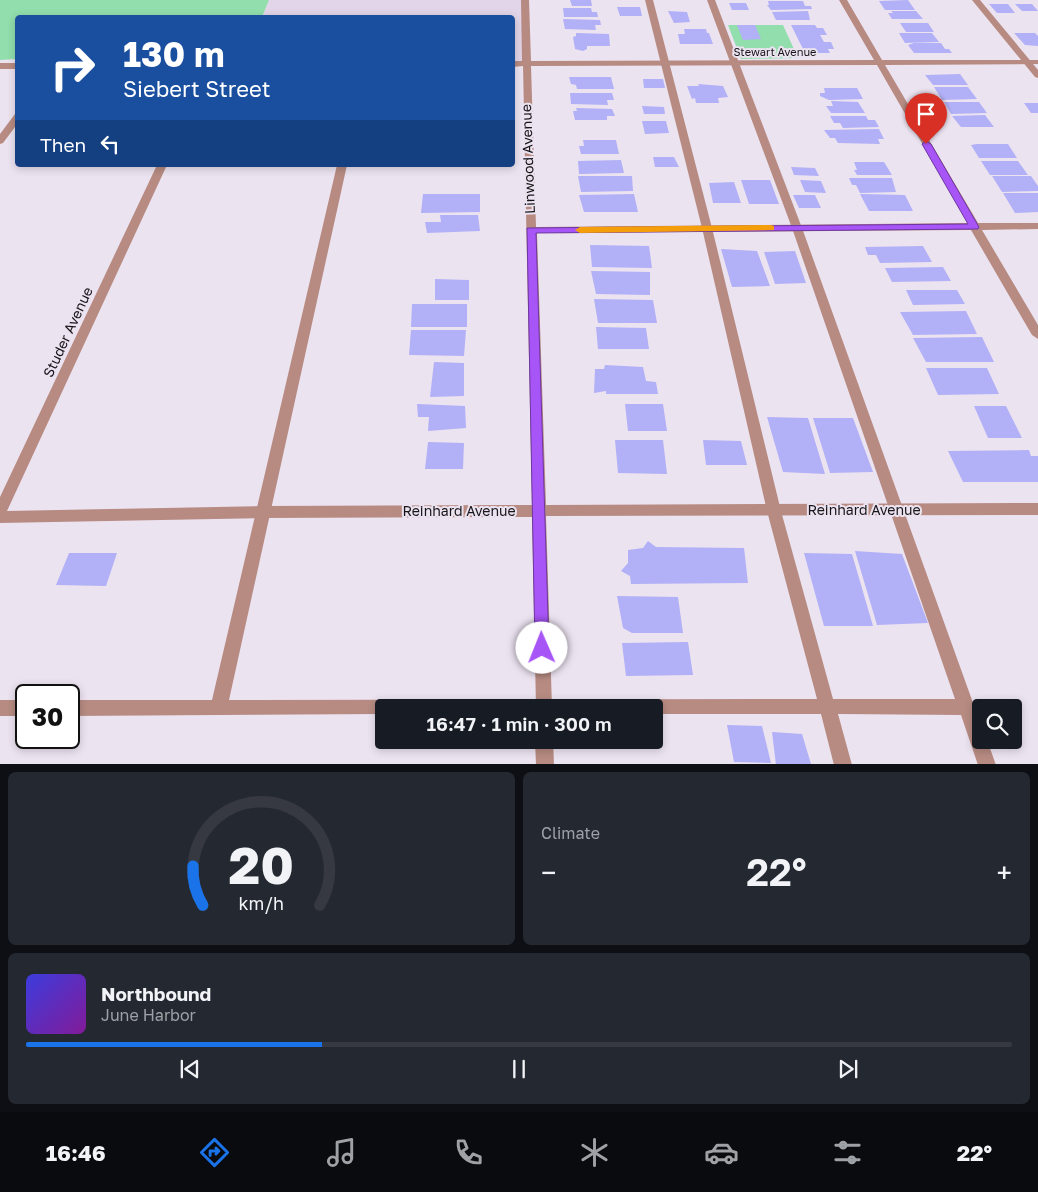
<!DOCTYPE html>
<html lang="en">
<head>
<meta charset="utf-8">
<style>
  body { margin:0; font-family:"Golos Text",sans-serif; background:#242831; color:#f1f3f6; height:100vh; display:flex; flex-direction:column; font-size:19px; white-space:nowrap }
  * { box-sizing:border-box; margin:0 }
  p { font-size:16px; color:#9ea1a6 }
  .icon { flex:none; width:28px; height:28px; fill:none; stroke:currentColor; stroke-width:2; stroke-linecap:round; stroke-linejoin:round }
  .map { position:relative; height:764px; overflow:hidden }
  .sheet { display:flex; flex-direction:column; gap:8px; padding:8px; background:#0d0f14; flex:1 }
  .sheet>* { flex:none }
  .top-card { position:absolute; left:15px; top:15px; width:500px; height:152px; border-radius:5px; box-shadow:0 2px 8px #0003; background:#1a4fa0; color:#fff; overflow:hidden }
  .fabs { position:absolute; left:972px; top:699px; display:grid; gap:10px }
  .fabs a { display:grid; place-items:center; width:50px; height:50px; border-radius:5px; background:#171b24; box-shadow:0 2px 8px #0003; font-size:25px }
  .speed { position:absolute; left:15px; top:684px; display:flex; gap:10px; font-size:25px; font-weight:700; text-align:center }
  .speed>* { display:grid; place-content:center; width:65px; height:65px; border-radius:50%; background:#171b24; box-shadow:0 2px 8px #0003; line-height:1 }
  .speed .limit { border:2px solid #111; border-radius:8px; background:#fff; color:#111 }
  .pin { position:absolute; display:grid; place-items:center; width:42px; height:42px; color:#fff; margin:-51px -21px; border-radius:50% 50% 50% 0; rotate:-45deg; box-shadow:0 0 5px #0007 }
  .pin .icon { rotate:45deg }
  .me { position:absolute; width:55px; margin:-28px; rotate:359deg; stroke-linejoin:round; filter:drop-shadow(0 0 4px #0008) }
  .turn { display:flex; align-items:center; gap:18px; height:105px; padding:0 25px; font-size:22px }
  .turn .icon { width:65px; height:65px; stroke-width:2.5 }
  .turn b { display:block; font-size:35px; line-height:42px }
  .then { display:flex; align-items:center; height:48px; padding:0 25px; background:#0003; gap:10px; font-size:19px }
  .big { font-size:38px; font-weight:600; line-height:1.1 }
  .sheet .card { flex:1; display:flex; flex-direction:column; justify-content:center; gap:8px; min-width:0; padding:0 18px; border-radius:8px; background:#242831 }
  .sheet .dial { align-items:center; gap:0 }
  .dial svg { height:130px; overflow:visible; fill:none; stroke:#363941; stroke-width:7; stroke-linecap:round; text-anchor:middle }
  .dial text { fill:#f1f3f6; stroke:none }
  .song { display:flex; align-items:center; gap:15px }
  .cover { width:60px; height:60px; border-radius:8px; background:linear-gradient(135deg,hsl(240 70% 55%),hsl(290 70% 35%)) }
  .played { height:5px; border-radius:2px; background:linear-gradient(90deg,#1a73e8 30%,#363941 30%) }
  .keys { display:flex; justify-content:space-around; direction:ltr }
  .heat { display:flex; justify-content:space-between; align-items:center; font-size:28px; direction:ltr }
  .sheet .tiles { flex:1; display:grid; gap:8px; grid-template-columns:1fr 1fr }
  .card:last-child { grid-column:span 2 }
  .trip { position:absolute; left:375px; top:699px; width:288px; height:50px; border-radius:5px; background:#171b24; box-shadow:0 2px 8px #0003; font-weight:600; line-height:50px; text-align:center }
  .tabs { display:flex; height:80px; justify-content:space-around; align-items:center; background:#090b0e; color:#9ea1a6 }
  .tabs .icon { width:35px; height:35px }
  .tabs .current { color:#1a73e8 }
  .tabs b { font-size:22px; color:#f1f3f6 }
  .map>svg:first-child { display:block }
  .built { fill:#e2d5e9 }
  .green { fill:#92dead }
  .building { fill:#b2b0f6 }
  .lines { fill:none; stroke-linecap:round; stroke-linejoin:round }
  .service { fill:#b78b82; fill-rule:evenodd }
  .minor { fill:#b78b82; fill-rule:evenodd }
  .route { fill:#a855f7; stroke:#6d37a1 }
  .slow { fill:#f59e0b }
  .labels { text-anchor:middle; stroke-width:4; stroke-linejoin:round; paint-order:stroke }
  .far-street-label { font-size:11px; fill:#181519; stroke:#ece3f1 }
  .street-label { font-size:14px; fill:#181519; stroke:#ece3f1 }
</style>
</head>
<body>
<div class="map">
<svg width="1038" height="765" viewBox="0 0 1038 765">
  <rect width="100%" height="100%" fill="#ece3f1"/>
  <path class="built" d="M269 0H524L525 65H513L512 18H262Z"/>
  <path class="green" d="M0 0H269L262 17 18 18 17 59 0 60Z
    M728 25H783L798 58 741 59Z"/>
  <path class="building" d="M570 0H591L592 6H572Z
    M908 0 915 10H885L879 1Z
    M768 1H803L805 6H811L812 9 771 10 767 5H769Z
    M729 3H746L749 10H732Z
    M989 4H1008L1015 13H997Z
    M1015 4H1032L1038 11H1022Z
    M617 7H640L642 16H620Z
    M563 8H591L592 12H597L598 17H564Z
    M668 11 687 12 690 22 674 23Z
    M808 11 810 20H776L772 12Z
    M891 11H916L923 19H892L888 13H893Z
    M563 19 600 20 601 25H595L596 30 565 29Z
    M900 23H928L934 32H906Z
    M737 25H755L761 39 743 40Z
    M791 25H815L817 28H823L827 35H820L824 42H831L834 49H828L830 53H805Z
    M684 29H706L707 33H709L713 44H680L678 34H685Z
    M576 33 609 34 610 46H587V49L583 51 575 49 573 37 576 36Z
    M899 33H932L939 42 905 43Z
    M1014 33H1035L1038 36V46L1025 45Z
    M914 43H941L945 49H949L952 53H914L908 45Z
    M960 74 968 85H933L925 75Z
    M569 77H611L614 89H577L576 85 571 84Z
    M643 79H663L665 88H644Z
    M698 84 723 86 728 97 718 98 719 103H696L695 98 692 99 687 86H699Z
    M934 87H968L977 99 942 100Z
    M824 88H857L863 99 829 100 820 96V93H825Z
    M570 93H612L614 100H607L608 105 571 104Z
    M831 101 858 102 865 113H831L826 106H833Z
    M944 102H979L987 113 951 114Z
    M1024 103H1038V113H1031Z
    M642 106 664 107 665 114H644Z
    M576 108 612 109 615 116H607V120H575L573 111H577Z
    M985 115 994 127H961L952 116Z
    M830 116H866L868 120H875L879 127 843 128 840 123H834Z
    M642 121H666L669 133 645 134Z
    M879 129 884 139H878L880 144 838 143 835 138H830L824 130Z
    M583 140H616L619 154H581L579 146H584Z
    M977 144H1008L1017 158H979L971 145Z
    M653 157H674L679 167H655Z
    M621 160 624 173 579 174 578 161Z
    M981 161H1018L1028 175H990Z
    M854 162H884L892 175H857L854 170H857Z
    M791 167 815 168 819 176 794 175Z
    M578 176H632L633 191 581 192Z
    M992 176H1031L1038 186V191L1002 192Z
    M849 178H892L896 192 860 193 856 185H852Z
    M741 180H770L779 204H749Z
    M800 180 821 181 826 193 805 192Z
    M734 182 741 203H713L709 183Z
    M1003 193H1038V212L1015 213Z
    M423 194H480V212L421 213Z
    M634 194 638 212H584L579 195Z
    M860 194 905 195 913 211H869Z
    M793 195H815L821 208H799Z
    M440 215H478L480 231 427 233 425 222H441Z
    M590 245 649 246 652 268 592 267Z
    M923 246 932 262 880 263 876 255H868L865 247Z
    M721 249 757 251 770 286 732 287Z
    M795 251 806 283 775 284 764 252Z
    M943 267 951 281 892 282 885 268Z
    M591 271 650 272V295L596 294Z
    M435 279 469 280V300H435Z
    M906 290H957L965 304 913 305Z
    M594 299 653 300 657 323H598Z
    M412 304H467V327H411Z
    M966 311 977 334 913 335 900 312Z
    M596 327 646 328 649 349H598Z
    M411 330H466L464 356 409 355Z
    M982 337 994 362H926L913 338Z
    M434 362 464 363V396L430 397Z
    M605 365 643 367 646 381 656 382 658 394H606V391L594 393 595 369H604Z
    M926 368H987L999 394 938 395Z
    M417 404 465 406 466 428 428 431 429 417H418Z
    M625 404H663L667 431H628Z
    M974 406H1006L1022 438H988Z
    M767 417 808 418 825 474 783 472Z
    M813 418H853L873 472 830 473Z
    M615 440H663L667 474 618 473Z
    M703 440 741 441 747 465H706Z
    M428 442 464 443 463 469H425Z
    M1029 450 1031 456H1038V482H963L948 451Z
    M648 541 656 547 744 548 748 583 631 584 630 576 621 571 628 563V550L643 548Z
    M855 551 902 554 928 623 877 625Z
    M69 553H117L106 586 56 585Z
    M804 553 852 554 873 626H824Z
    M617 596 678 597 683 633H632L623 628Z
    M688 642 693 675 626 676 622 643Z
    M727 725 762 726 771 763 734 762Z
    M772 732 802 734 811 764 776 765Z"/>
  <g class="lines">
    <path class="service" d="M645 0H653L712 228 781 511 833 699H955L792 228 707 0H715L802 228 981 725V740H987L996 765H978L961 715 838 714 852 765H834L821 714H654V708H384V714L69 716V700H212L337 165H347L229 700 817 699 767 511 702 228Z
      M972 0H980L1038 70V78L1035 77Z
      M18 113V123L3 143 0 144V134L15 114Z
      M0 700H26V716H0Z"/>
    <path class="minor" d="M521 0H529L531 61 874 60 839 0H847L882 60H1038V64L885 65 978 223H1038V229L982 230 1038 325V339L1032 335 971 230 537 233 546 505 1038 503V515L546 516 552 708H536L532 517 263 518 0 523V497L157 165H167L7 511 263 506 532 505 523 66 512 67V61H522ZM877 65 968 223 536 227 531 66Z
      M0 63H18V69H0Z
      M535 740H553L554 765H536Z"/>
  </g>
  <path class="route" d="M926 141 931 144 979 227 978 229 536 233 549 648 547 652 542 654 537 652 535 648 527 228 968 224 922 144Z"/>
  <path class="slow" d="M771 225 774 226V230L580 233 575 230 580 227Z"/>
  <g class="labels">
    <g class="far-street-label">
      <text x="775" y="56">Stewart Avenue</text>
    </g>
    <g class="street-label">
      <text transform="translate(528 159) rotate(-92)" y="5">Linwood Avenue</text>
      <text transform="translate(68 332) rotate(-65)" y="5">Studer Avenue</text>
      <text x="864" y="515">Reinhard Avenue</text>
      <text x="459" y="516">Reinhard Avenue</text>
    </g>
  </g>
</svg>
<div class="fabs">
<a><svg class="icon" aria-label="search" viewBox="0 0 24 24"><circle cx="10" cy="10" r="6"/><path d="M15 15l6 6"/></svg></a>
</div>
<div class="speed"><div class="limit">30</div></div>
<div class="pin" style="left:926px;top:144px;background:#d93025"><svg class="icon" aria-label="arrive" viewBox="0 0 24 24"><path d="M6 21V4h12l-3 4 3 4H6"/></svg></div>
<svg class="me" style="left:542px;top:648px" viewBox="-20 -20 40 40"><circle r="19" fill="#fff"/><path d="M0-13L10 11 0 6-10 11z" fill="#a855f7"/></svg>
<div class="trip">16:47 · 1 min · 300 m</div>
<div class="top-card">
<div class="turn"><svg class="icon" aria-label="right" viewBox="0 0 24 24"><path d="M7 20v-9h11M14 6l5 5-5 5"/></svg><div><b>130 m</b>Siebert Street</div></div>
<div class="then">Then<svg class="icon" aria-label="left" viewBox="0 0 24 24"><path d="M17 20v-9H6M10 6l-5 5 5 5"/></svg></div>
</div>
</div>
<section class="sheet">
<div class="tiles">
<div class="card dial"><svg viewBox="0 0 100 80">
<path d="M14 69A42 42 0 1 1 86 69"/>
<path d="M14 69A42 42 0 0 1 8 45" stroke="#1a73e8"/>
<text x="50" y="56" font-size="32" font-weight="700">20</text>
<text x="50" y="72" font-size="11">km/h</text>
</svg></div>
<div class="card"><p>Climate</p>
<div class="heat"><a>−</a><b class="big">22°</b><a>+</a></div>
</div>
<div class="card">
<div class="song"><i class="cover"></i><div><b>Northbound</b><p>June Harbor</p></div></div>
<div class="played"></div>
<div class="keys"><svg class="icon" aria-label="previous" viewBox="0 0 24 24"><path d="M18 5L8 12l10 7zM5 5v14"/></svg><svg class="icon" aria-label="pause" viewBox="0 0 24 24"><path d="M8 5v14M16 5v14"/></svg><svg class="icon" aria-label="next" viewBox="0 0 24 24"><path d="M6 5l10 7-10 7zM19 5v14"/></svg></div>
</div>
</div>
</section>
<nav class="tabs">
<b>16:46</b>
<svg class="icon current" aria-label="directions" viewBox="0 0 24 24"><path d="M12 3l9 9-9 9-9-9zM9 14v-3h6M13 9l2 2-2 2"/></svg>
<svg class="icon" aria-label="music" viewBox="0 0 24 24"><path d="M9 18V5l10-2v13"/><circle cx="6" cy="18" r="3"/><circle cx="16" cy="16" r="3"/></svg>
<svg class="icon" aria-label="phone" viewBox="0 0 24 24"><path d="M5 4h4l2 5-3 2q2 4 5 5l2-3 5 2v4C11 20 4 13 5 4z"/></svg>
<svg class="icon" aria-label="climate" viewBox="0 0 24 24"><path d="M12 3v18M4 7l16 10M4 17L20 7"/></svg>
<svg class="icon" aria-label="car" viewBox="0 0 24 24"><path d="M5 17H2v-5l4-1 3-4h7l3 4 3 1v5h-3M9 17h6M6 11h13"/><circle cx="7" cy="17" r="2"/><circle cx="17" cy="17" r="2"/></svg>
<svg class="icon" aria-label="filters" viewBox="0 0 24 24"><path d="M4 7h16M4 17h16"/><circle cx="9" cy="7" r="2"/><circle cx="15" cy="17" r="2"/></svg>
<b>22°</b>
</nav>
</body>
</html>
